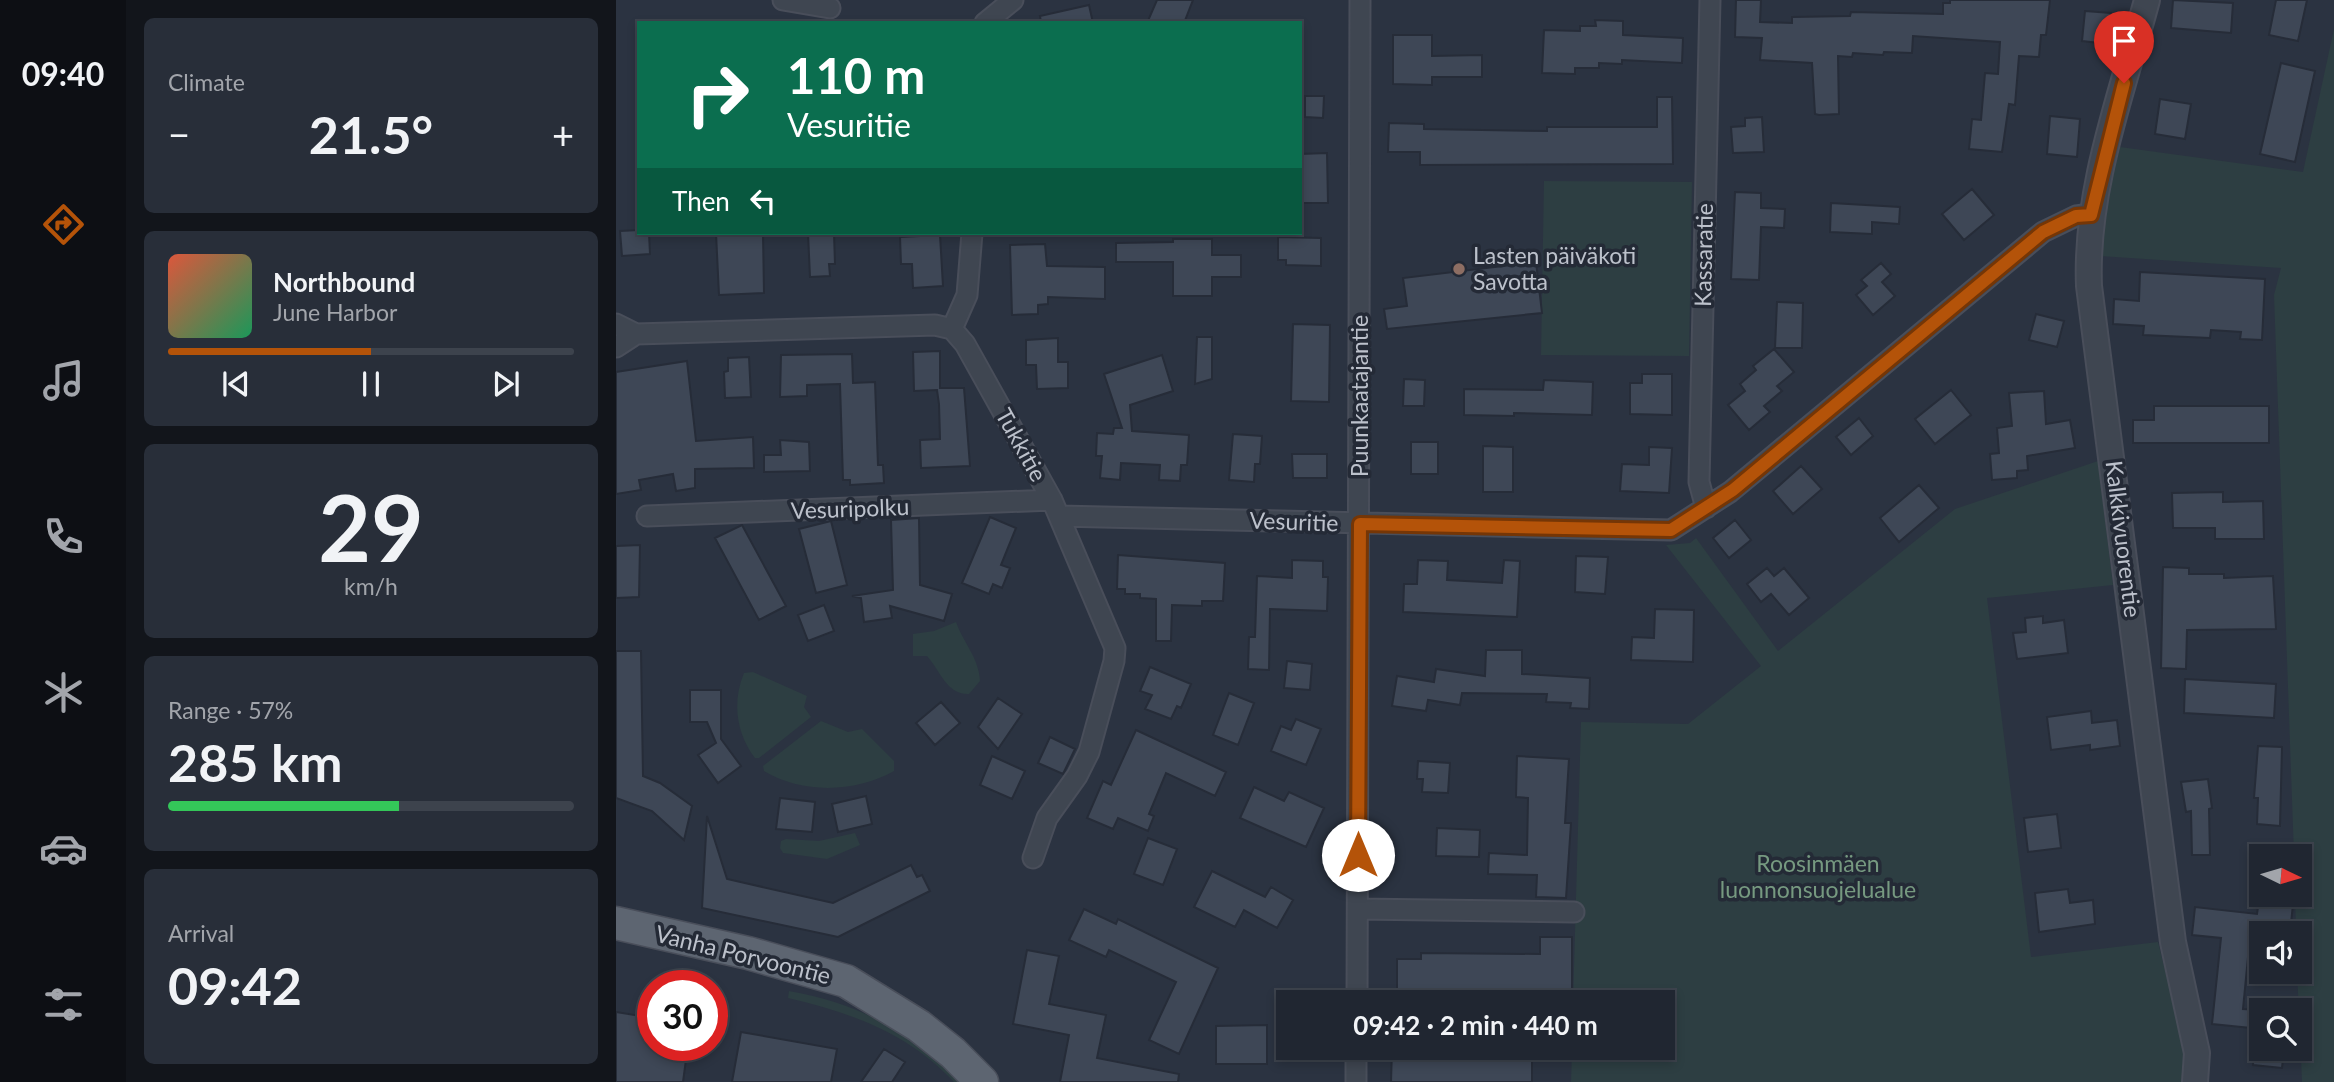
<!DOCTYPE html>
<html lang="en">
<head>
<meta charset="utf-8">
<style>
  body { margin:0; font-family:Lato,sans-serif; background:#282e39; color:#f1f3f6; height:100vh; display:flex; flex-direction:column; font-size:26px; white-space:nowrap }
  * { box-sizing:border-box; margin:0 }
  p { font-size:23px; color:#a2a5ab }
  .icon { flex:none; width:38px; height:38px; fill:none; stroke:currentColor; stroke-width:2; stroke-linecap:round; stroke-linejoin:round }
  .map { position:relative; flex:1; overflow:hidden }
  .side { display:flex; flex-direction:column; gap:18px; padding:18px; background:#12151b; width:490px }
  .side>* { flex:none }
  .hud { position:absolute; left:21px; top:21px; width:665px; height:214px; border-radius:0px; box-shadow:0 4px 10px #0003,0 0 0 2px #3d434d; background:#0b6e4f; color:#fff; overflow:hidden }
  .needle { width:46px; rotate:95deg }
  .buttons { position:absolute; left:1633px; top:844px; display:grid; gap:14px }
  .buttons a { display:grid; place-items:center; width:63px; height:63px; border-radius:0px; background:#202631; box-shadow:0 4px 10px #0003,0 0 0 2px #3d434d; font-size:35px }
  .speed { position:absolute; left:21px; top:970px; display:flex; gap:14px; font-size:35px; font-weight:700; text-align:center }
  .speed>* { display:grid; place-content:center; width:91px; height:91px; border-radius:50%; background:#202631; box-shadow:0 4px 10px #0003,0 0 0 2px #3d434d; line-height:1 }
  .speed .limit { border:10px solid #d22; background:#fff; color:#111 }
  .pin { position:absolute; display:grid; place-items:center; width:60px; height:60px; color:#fff; margin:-72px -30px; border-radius:50% 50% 50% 0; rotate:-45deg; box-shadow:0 0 7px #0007 }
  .pin .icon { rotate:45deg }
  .me { position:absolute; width:77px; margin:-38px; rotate:0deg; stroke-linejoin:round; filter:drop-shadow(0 0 5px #0008) }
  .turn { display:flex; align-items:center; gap:24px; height:147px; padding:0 35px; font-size:32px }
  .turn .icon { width:91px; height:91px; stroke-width:2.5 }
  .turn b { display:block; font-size:49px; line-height:60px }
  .then { display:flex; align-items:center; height:66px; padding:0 35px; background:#0003; gap:14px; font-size:26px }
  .big { font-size:52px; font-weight:700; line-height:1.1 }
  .side .card { flex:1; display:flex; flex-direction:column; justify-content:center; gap:10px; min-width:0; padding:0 24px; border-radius:10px; background:#282e39 }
  .side .dial { align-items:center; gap:0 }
  .dial b { font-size:91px; line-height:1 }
  .song { display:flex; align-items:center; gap:21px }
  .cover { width:84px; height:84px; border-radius:10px; background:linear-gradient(135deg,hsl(10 70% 55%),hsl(150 70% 35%)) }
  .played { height:7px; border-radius:4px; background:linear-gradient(90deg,#b45309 50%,#3d434d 50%) }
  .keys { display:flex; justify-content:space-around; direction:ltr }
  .heat { display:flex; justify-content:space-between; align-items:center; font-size:38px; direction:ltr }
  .charge { height:10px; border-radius:5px; background:linear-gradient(90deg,#34c759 57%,#3d434d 0) }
  .trip { position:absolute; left:660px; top:990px; width:399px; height:70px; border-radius:0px; background:#202631; box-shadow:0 4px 10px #0003,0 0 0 2px #3d434d; font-weight:700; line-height:70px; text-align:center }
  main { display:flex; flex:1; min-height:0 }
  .tabs { display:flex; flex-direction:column; width:126px; justify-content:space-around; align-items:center; background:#0d0f14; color:#a2a5ab }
  .tabs .icon { width:49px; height:49px }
  .tabs .active { color:#b45309 }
  .tabs b { font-size:32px; color:#f1f3f6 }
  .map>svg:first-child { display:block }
  .green { fill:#2d3e42 }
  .building { fill:#3e4756; stroke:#262c38; stroke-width:2 }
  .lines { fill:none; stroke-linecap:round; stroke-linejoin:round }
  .minor-casing { stroke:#494e5a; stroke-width:23 }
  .tertiary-casing { stroke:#494e5a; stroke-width:28 }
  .primary-casing { stroke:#494e5a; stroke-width:35 }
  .minor { stroke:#3f4651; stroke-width:19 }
  .tertiary { stroke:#3f4651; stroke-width:24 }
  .primary { stroke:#5d6571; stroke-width:32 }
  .route-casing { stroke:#753606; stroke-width:18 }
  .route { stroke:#b45309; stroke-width:12 }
  .education-dot { fill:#8d6e63; stroke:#242a36; stroke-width:2.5 }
  .labels { text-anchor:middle; stroke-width:7; stroke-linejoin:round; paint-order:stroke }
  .street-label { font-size:23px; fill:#bcc1cb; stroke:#242a36 }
  .poi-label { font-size:23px; fill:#bcc1cb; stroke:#242a36; text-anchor:start }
  .park-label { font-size:23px; fill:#769980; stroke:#242a36 }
</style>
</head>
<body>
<main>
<nav class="tabs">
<b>09:40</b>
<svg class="icon active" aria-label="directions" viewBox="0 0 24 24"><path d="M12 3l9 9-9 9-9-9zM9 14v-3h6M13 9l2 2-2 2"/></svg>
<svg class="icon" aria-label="music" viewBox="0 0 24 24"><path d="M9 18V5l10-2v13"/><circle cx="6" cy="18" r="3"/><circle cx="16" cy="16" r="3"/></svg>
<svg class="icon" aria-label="phone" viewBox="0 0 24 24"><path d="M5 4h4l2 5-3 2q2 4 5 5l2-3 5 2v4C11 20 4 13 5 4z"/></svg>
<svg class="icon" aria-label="climate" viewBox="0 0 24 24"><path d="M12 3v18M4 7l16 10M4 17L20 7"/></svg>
<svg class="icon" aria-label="car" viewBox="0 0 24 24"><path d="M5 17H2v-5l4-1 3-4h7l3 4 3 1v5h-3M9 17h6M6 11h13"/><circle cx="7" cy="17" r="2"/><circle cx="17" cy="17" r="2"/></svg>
<svg class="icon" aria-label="filters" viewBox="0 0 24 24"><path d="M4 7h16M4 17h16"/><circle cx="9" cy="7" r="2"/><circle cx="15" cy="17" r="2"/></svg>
</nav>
<section class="side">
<div class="card"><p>Climate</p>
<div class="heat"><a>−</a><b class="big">21.5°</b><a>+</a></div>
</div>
<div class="card">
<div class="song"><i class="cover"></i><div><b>Northbound</b><p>June Harbor</p></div></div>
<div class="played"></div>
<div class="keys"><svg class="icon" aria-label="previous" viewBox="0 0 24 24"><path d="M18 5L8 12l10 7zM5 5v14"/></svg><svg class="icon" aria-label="pause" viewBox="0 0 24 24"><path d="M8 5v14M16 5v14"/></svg><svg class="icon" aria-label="next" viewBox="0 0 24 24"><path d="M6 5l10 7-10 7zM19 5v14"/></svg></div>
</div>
<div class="card dial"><b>29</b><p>km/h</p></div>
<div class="card"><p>Range · 57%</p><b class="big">285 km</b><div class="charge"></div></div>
<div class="card"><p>Arrival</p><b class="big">09:42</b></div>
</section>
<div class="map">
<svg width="1718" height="1082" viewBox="0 0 1718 1082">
  <rect width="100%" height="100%" fill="#2b3341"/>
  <path class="green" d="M1718 29V1082H1686L1681 971 1684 933H1680L1679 894H1684V856H1678L1658 295 1665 268 1484 256 1490 200 1504 147 1687 172Z
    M928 181 1076 182 1073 356 925 355Z
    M1482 461 1497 585 1371 598 1415 957 1542 942 1568 1046 1566 1082H955L956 1048H1046V1003H957L965 722 1072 724 1145 666 1050 545 1074 543 1080 538 1162 651 1339 509Z
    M340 622C348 644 363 658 364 681L353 694C331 695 325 672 311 656H297V634L318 631Z
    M137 672 191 696 188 707 195 717 143 758H139C120 733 116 702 128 673Z
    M205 721 232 732 246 729 278 761V771C239 793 186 794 148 771L147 766Z
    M239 833 244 845 211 859 167 853 164 848 165 841 170 839 203 841Z
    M173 991C254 1006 287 1032 348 1082H338C292 1033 236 1013 172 998Z"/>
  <path class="building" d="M541 0H577L568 23H531Z
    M1120 0H1145L1144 22 1176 23V17L1234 16 1235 12 1327 14V3H1334V0H1434L1430 35H1425L1423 57 1403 56 1399 105 1393 104 1386 152 1353 149 1356 119 1365 120 1369 73 1382 74 1384 42 1297 36 1296 53 1268 52 1267 55 1237 53 1236 57 1222 56 1223 114 1203 115 1199 114 1196 63 1144 60 1146 38 1119 37Z
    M1557 0 1617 3 1615 33 1555 28Z
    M1660 0H1691L1682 41 1653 35Z
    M473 5 477 23H425L424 16Z
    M1469 11 1495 13 1492 44 1466 41Z
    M979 20 1007 21V35L1067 38 1066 63 1006 60V64L983 63V68H959V74L926 73 928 30 964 31V26H980Z
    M777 35H816V56L866 55V77H816V85L777 84Z
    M1665 63 1699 71 1679 162 1644 154Z
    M689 96H708L707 118 689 117Z
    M1041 97H1056L1057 164 804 165V152H772L773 123 808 124V129L931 131V127H1041Z
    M1544 99 1575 104 1569 139 1539 134Z
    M1434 116 1464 119 1461 157 1431 154Z
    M1146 117 1148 152 1117 153 1115 127 1129 126V118Z
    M711 153 712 203H685L684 154Z
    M1356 189 1378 215 1348 240 1326 214Z
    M1119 192 1145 193V208L1169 209 1168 228 1145 227 1143 280 1115 279Z
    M1215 203 1284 207 1283 224 1256 222V234L1214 232Z
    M23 230V233H33L34 254 6 256 4 231Z
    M100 233H147L148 293 103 295Z
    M192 233H218L219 264H213L214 276 194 277Z
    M324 235 327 286 297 288 296 264H285L284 237Z
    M662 237 705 238V266L670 265V260H662Z
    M557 239H596V255H625V277H596V296H557V262H500V243L557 242Z
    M429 244 431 266 489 267V299L432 297V304L422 305V314L396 315 394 245Z
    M920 262 926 313 771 329 768 309 791 306 787 278Z
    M1265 263 1275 274 1266 282 1279 296 1257 315 1240 295 1251 286 1245 280Z
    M1524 272 1649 279 1646 340 1624 339 1625 332 1595 330 1594 338 1527 335 1528 326 1497 324 1498 299 1523 301Z
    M1161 302 1187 303 1186 348H1159Z
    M1420 314 1448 321 1441 347 1413 340Z
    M677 324 714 325 713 402 675 401Z
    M581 337H596V379L579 384Z
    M442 338V362H452V388L421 389 420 365H410V340Z
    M1158 349 1178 372 1161 386 1166 391 1148 406 1154 412 1133 430 1112 405 1129 391 1124 384 1140 370 1137 366Z
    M324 351V388H348L354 466 305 468 304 440 324 439 323 404 321 390 298 391 297 352Z
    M236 354 237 383 259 382 262 465H267L268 483 234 485V480H227L224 384 191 385V396L164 397 165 355Z
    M546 355 557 391 514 405 516 431 573 435 571 465H565L564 481 543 480 544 465 505 463 504 480 484 478 486 456H480L481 433 497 434 498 428H506L488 374Z
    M133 357 135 397 109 398 108 372 112 371V358Z
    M71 361 80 441 137 437 138 468 79 469V488L60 491 57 474 23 480 25 490 0 494V372Z
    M1026 374H1056V415L1014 414V383H1026Z
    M788 379 809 380 808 406H787Z
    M928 380 977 382 976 415 898 413V416L848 415V389L927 390Z
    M1335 390 1355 415 1319 444 1299 419Z
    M1428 391 1430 424 1454 420 1459 448 1411 456 1412 470 1401 471V478L1376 480 1374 454 1383 453 1381 428 1396 426 1393 393Z
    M1538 406H1653V443H1517V420H1538Z
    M1243 418 1257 436 1235 455 1220 437Z
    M617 434 646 436 644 464H639L638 482 613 480Z
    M164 440 193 442 194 471 148 472V455H165Z
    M795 442H822V474H795Z
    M867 446 897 447V492H867Z
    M1033 447 1056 448 1053 493 1004 491 1006 464 1033 465Z
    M676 454H711V478H677Z
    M1185 466 1206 489 1177 514 1157 491Z
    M1303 485 1323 508 1283 542 1264 518Z
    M1607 492V502L1647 501 1648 539H1599V528H1557L1556 493Z
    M374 517 400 528 385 565 394 568 386 588 377 584 373 594 346 583Z
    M303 518 304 585 336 594 328 621 274 606 276 618 248 622 245 598 236 596 277 590 275 520Z
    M1119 520 1135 540 1113 558 1097 538Z
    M215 521 231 585 200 593 183 529Z
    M126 525 170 606 143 620 99 538Z
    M24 545 23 597 0 598V546Z
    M502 555 609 563 607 601H586V606L556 605 555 641H540V599L524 598V594H509V589H501Z
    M960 556 992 557 989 594 959 592Z
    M676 560 707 561V577H712L711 611 654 609 653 670 632 669 633 637H639L641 576 676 578Z
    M802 560 832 561 831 580 886 583 888 560 904 561 901 617 787 612 788 584H801Z
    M1547 567 1573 568V574H1608V578L1657 576 1660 629 1571 630 1570 669 1545 668Z
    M1151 568 1158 576 1168 568 1193 598 1173 615 1155 594 1145 602 1131 584Z
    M208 605 218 631 192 641 182 615Z
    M1039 609 1078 610 1077 662 1015 660 1016 637 1038 638Z
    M1427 616V623L1448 620 1452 653 1401 659 1397 633 1410 632 1409 618Z
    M870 650H906V674L974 678 973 709 954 708 955 703 930 702 931 694 846 693 844 705 812 700 810 711 776 706 781 676 818 682 820 669 869 676Z
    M0 651H25L27 776 44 783 76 806 68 840 36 811 0 798Z
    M671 661 696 664 694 690 668 688Z
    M534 667 575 684 565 708 561 706 555 719 529 709 536 695 524 691Z
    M1569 679 1660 684 1658 718 1568 713Z
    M74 690H105V739L125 766 102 783 82 755 100 743 91 722H74Z
    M613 693 638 703 622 745 597 735Z
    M382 698 406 714 382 749 362 727Z
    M325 702 344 723 319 745 300 723Z
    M1475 711 1476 723 1501 720 1504 746 1474 750V745L1435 750 1431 717Z
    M680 719 705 729 690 765 655 751 665 726 675 730Z
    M520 730 610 772 599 796 550 773 533 814 538 816 532 831 502 818 497 829 471 818 487 781 495 785Z
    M434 737 459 749 447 774 422 763Z
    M1642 746 1666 747 1664 826 1641 824 1642 798H1638Z
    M376 756 409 771 396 799 364 785Z
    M901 756 953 759 949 823H955L950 898 920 897 921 875 872 874 873 853 911 855 912 798 900 797Z
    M802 761 834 763 832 793 806 792 807 779H801Z
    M1592 779 1596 808 1593 809 1594 855H1576L1575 811 1570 812 1565 782Z
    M638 787 668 801 673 792 708 808 690 847 624 818Z
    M250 796 256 824 222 832 216 804Z
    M164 798 199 802 196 832 160 829Z
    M1441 814 1445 848 1412 852 1408 818Z
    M91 816 111 879 217 903 295 865 301 877 306 875 314 891 222 937 86 908Z
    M821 828 864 830 863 857 820 856Z
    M532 838 561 849 547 885 518 874Z
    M596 871 649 897 655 887 677 900 661 928 628 910 619 927 578 907Z
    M1452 889 1454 903 1477 900 1479 924 1423 932 1419 893Z
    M1643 900 1677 904 1674 933H1645V948L1633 947 1627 1009 1645 1010V1029L1596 1024 1605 938 1576 935 1579 907 1641 914Z
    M468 909 500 924 502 919 602 968 563 1054 533 1040 560 982 493 950 490 957 453 940Z
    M924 937H956V1003H796L795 996H781V959H805V953L924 954Z
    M411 950 443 956 433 1004 490 1015 481 1058 563 1074 562 1082H444L453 1035 397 1024Z
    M0 1012 37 1018V1045H72L67 1082H0Z
    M651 1025V1064H600V1026Z
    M125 1032 221 1049 215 1082H116Z
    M776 1048H916V1082H775Z
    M1638 1048H1668L1666 1068 1637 1065Z
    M268 1049 289 1062 276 1082H245Z"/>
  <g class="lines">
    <defs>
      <path id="minor" d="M167 0 214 8
        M369 23 397 0
        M0 324 20 334 319 325 336 329 349 344 436 500 499 648 498 661 473 752 461 776 431 818 417 858
        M336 329 351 295 356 233
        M0 347 20 334
        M1090 508 1083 482 1094 0
        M31 516 436 500
        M443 516 1055 530 1114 492 1427 232 1460 216 1475 214
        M742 909 958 912
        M741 1003 744 0
        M740 1082V1048"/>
      <path id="tertiary" d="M1531 0C1506 93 1469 189 1473 286L1557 942 1581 1053 1579 1082"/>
      <path id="primary" d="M0 923 132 953 230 981 303 1026 337 1053 366 1082"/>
    </defs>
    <use href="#minor" class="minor-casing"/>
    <use href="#tertiary" class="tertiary-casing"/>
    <use href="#primary" class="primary-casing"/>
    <use href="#minor" class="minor"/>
    <use href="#tertiary" class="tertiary"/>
    <use href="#primary" class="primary"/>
  </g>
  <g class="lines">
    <defs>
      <path id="route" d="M742 855 744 524 1055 530 1117 490 1427 232 1460 216 1475 215 1508 83"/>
    </defs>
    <use href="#route" class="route-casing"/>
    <use href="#route" class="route"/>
  </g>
  <circle class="education-dot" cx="843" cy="269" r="7"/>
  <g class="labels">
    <g class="street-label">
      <text transform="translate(1088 255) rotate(-89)" y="8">Kassaratie</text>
      <text transform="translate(744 396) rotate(-90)" y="8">Puunkaatajantie</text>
      <text transform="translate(405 445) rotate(61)" y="8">Tukkitie</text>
      <text transform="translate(234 509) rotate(-2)" y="8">Vesuripolku</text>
      <text transform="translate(678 522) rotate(2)" y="8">Vesuritie</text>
      <text transform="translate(1507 539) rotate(83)" y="8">Kalkkivuorentie</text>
      <text transform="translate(127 955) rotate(14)" y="8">Vanha Porvoontie</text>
    </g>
    <g class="poi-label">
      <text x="857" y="264">Lasten päiväkoti<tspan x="857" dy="26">Savotta</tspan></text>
    </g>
    <g class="park-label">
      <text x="1202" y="872">Roosinmäen<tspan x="1202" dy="26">luonnonsuojelualue</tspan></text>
    </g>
  </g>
</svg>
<div class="buttons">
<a><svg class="needle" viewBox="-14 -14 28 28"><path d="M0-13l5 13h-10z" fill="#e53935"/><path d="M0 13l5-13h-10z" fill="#a2a5ab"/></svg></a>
<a><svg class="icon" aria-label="sound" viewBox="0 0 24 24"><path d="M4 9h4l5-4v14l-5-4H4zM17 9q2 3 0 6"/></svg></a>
<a><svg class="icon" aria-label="search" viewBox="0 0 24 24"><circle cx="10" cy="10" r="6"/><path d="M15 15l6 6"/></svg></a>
</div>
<div class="speed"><div class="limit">30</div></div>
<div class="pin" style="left:1508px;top:83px;background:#d93025"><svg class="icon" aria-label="arrive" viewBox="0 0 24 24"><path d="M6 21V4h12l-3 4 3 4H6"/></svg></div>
<svg class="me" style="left:742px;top:855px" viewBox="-20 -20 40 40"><circle r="19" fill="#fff"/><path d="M0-13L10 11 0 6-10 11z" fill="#b45309"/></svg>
<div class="trip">09:42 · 2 min · 440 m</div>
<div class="hud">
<div class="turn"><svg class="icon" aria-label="right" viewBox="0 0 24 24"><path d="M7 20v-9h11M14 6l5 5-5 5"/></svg><div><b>110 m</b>Vesuritie</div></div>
<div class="then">Then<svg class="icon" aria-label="left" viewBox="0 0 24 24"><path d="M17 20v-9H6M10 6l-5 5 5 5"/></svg></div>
</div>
</div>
</main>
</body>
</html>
